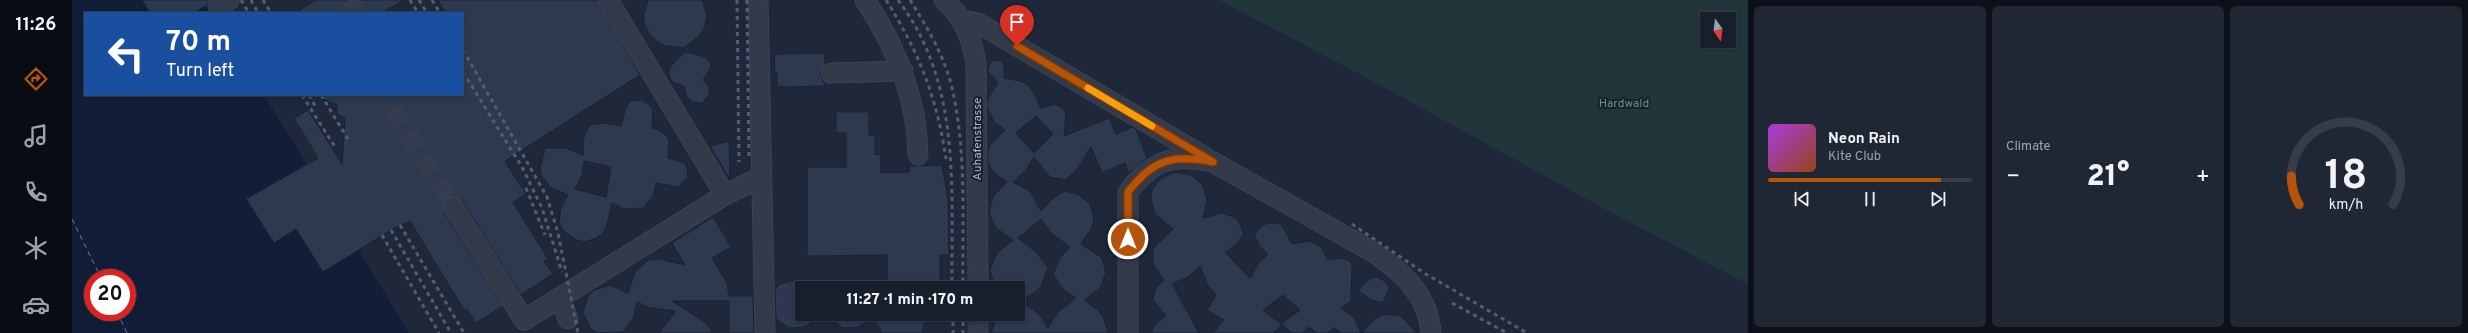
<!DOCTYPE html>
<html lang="en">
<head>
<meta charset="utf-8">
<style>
  body { margin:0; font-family:Overpass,sans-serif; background:#202734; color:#f1f3f6; height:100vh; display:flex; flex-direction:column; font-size:15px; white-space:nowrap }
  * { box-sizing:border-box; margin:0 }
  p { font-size:13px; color:#9ea2a9 }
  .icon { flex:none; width:22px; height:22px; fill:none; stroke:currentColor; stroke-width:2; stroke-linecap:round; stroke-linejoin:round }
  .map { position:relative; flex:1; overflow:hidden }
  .details { display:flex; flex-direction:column; gap:6px; padding:6px; background:#0d1018; width:720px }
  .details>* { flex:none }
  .hud { position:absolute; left:12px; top:12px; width:380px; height:84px; border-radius:0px; box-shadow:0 2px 6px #0003,0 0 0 1px #363c48; background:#1a4fa0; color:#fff; overflow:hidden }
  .needle { width:26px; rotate:166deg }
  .controls { position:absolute; left:1628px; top:12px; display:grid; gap:8px }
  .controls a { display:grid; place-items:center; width:36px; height:36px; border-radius:0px; background:#171e2c; box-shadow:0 2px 6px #0003,0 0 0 1px #363c48; font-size:20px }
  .speed { position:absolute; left:12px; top:269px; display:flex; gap:8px; font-size:20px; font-weight:700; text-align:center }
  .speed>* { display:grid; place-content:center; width:52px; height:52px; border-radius:50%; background:#171e2c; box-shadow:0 2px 6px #0003,0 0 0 1px #363c48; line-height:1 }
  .speed .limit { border:6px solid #d22; background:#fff; color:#111 }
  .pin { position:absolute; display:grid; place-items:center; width:34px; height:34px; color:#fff; margin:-41px -17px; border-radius:50% 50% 50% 0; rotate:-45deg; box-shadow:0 0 4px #0007 }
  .pin .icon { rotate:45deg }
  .me { position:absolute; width:44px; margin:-22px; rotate:0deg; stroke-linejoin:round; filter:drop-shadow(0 0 3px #0008) }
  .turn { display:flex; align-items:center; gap:14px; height:84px; padding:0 16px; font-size:18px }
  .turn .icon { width:52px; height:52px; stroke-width:2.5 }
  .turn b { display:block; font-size:28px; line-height:34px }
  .big { font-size:30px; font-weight:800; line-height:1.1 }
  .details .card { flex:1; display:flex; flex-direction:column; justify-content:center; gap:6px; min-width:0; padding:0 14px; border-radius:6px; background:#202734 }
  .details .dial { align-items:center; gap:0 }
  .dial svg { height:104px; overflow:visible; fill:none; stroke:#363c48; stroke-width:7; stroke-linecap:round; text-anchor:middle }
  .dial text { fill:#f1f3f6; stroke:none }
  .song { display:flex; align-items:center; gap:12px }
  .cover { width:48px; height:48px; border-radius:6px; background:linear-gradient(135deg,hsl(280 70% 55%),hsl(20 70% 35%)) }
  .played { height:4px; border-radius:2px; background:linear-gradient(90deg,#b45309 85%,#363c48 85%) }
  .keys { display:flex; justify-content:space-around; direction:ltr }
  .heat { display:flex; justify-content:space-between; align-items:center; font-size:22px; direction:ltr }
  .details .tiles { flex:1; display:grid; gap:6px; grid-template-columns:repeat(3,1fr) }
  .trip { position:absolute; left:723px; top:281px; width:230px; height:40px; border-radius:0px; background:#171e2c; box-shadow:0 2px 6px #0003,0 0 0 1px #363c48; font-weight:800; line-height:40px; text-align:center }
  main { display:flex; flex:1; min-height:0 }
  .menu { display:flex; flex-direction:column; width:72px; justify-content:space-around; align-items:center; background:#090c12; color:#9ea2a9 }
  .menu .icon { width:28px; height:28px }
  .menu .active { color:#b45309 }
  .menu b { font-size:18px; color:#f1f3f6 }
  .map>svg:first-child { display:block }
  .green { fill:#21363b; fill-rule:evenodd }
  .water { fill:#121e38; fill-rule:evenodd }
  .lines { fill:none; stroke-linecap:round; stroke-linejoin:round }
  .ferry { stroke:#637ba9; stroke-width:1; stroke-dasharray:5 4; stroke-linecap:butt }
  .building { fill:#2d394f; stroke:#1a2231; fill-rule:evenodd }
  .minor-tunnel { stroke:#343d4f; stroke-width:19; stroke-dasharray:19 10; stroke-linecap:butt }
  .minor-casing { stroke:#3c4454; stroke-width:21 }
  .minor { stroke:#333a4a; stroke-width:19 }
  .rail { stroke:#545e72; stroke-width:3; stroke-dasharray:4 4; stroke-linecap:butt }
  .route-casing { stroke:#753606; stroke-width:10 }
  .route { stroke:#b45309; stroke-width:7 }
  .slow { stroke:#f59e0b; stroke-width:7 }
  .labels { text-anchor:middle; stroke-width:4; stroke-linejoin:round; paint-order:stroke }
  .park-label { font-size:12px; fill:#629974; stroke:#18202f }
  .street-label { font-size:12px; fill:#adb5c7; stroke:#18202f }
</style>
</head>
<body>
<main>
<nav class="menu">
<b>11:26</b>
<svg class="icon active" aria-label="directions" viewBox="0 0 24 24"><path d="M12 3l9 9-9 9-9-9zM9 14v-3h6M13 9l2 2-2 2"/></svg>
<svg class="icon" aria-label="music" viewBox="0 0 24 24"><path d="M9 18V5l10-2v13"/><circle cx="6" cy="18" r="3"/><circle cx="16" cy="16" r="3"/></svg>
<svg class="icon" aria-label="phone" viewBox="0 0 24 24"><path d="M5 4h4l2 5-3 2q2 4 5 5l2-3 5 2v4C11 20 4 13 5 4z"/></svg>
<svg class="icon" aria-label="climate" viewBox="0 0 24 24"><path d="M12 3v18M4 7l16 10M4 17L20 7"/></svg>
<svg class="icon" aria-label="car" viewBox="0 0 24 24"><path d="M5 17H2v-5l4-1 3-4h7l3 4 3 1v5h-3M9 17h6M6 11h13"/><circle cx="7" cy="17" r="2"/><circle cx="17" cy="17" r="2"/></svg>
</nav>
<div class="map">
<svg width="1676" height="333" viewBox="0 0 1676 333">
  <rect width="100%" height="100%" fill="#1f283a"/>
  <path class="green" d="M1147 0H1676V284L1542 214 1297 79ZM1635 19H1657V41H1635Z"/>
  <path class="water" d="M0 0H134L142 13H13V95H192L337 333H0ZM21 278H55V312H21Z"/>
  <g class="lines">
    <path class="ferry" d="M0 219 29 278
      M45 312 55 333"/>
  </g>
  <path class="building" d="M70 0H137L135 5 122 13H78Z
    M244 0H331L310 13H223Z
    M366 0H525L568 75 433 161 454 194 441 202 476 259 472 261 481 274 449 295 390 200 381 195 372 200V212L431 306 404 323 395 309 392 310 338 221 319 230 251 272 224 229 202 243 174 199 246 158 222 118 236 110 270 164 273 118 265 114V105L241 95H391V13H374Z
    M576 0H630L635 16 633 27 627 36 612 48 594 46 584 41 577 33 572 23V14Z
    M613 52 634 57 639 63 638 69 631 80 636 85 638 94 630 103 620 102 614 96 612 86 601 82 597 77V68Z
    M753 53V64L748 73 753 86 705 87V72L703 73 702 56 705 54Z
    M923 60 929 61 932 65V78L948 81 956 85 961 91 969 108 984 104 991 108 994 115 992 136 1037 118 1044 134 1061 127 1064 129 1075 158 1060 171 1056 172 1053 163 1030 173 1019 147 1004 171 993 180 978 177 962 157 953 171 941 182 958 191 969 211 982 197 993 191 1006 194 1018 204 1022 219 1020 227 1009 244 1030 258 1034 273 1028 288 1012 300 1027 311 1032 319 1036 333H919L926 314H946V288H923L918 270 925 253 941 240 924 228 917 213 921 197 935 182 921 172 916 162V151L919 144 933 130 922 122 915 107 916 98 926 83 916 71 918 63ZM964 116 981 134 962 153 944 133ZM969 219 980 234 998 247 988 258 981 274 991 289 1004 298 986 312 976 328 967 314 949 301 962 293 969 286 976 268 965 253 946 238Z
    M569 100 574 102 581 109 580 128 590 132 597 139 596 158 612 163 615 168 616 178 606 187 584 183 581 196 571 208 552 209 540 203 535 225 531 233 524 238 513 242 504 240 491 230 487 222 489 207 496 195 478 187 469 175 468 168 473 148H493L511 155V140L517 125 532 123 549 126 553 110 558 101ZM512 161 539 167 534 197 503 189 510 175Z
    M764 112H797V135H803V155L809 154V173L837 172V166L870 165 876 199 877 255H868V287H815V255L735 256V167H774V133H764Z
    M657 141 658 179 638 146Z
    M1104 172 1119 175 1131 185 1135 201 1131 218 1150 213 1162 217 1167 222 1172 234 1164 245 1153 252 1178 278 1187 262 1196 254 1188 247 1182 235 1191 225 1197 223 1209 224 1220 244 1239 241 1250 248 1256 260 1270 258 1278 261 1280 265 1279 301 1269 308 1282 318 1289 333H1269L1262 328 1255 333H1245L1237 327 1230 333H1220L1209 324 1228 310 1211 295 1191 310 1210 325 1201 333H1141L1152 320 1135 310 1144 295 1136 286 1128 266 1116 277 1100 284 1127 333H1079L1084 323 1094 316 1081 300 1083 289 1092 280 1081 264V249L1101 229 1083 214 1079 198 1080 190 1089 178Z
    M641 217 659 247 640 258 655 283 657 296H681L682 333H657V301H600L633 322 641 333H587L604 311 578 308 565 302 561 319 551 332 525 333 519 329 511 313 516 296 522 290 538 285 556 293 563 272 576 260 587 259 613 265 600 243Z
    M1305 277 1314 282 1317 287 1316 292 1311 303 1299 300 1286 290 1299 278Z
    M723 280 730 281V314H854L851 330 849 333H810L801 318 787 327 771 328 752 314 733 327 717 328 704 319 703 290 708 284Z
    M1312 314 1329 316 1345 333H1290L1302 319Z"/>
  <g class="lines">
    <path class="minor-tunnel" d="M277 0 285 13
      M320 108 381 206"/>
    <defs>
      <path id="minor" d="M536 0 653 195
        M686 0 693 333
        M793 0C825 48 845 98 846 155
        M872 0C892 18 900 38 904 64L906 288
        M146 6 157 0
        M890 20 906 23 1133 157
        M759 73 831 71
        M381 206 452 320 653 195 689 177
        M488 298 496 319
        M906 314V333
        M1056 333V192C1081 159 1102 154 1141 162L1301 252C1331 273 1356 294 1359 333"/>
    </defs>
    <use href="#minor" class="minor-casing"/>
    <use href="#minor" class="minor"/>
    <path class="rail" d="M169 0 177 13
      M179 0 186 13
      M191 0 199 13
      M338 0 346 13
      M347 0 355 13
      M360 0 368 13
      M665 0 667 162
      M675 0 677 160
      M814 0C847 52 865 98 874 159
      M826 0C890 84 879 189 880 288
      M838 0C855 27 872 55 880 88 895 152 890 222 891 288
      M391 50 475 197 486 233 506 333
      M391 72 450 167 470 208 490 272
      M230 95 263 147
      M237 95 245 109
      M249 95 276 139
      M454 188 473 235
      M1280 224 1352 273 1455 333
      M328 225 392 333
      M319 230 379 333
      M310 235 367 333
      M1380 303 1435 333
      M881 314V333
      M891 314V333"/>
  </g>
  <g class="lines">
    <defs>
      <path id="route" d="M945 46 1141 162C1102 154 1081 159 1056 192V239"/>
    </defs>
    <use href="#route" class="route-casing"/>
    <use href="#route" class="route"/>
    <path class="slow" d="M1016 88 1080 126"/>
  </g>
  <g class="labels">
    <g class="park-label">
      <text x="1552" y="107">Hardwald</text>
    </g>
    <g class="street-label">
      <text transform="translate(905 139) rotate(-90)" y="4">Auhafenstrasse</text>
    </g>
  </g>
</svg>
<div class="controls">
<a><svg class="needle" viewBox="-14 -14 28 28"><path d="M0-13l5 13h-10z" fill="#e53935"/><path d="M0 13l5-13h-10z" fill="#9ea2a9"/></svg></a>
</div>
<div class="speed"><div class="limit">20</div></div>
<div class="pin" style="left:945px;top:46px;background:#d93025"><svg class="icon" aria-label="arrive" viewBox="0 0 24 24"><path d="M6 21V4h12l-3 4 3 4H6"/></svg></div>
<svg class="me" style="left:1056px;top:239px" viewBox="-20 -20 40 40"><circle r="17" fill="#b45309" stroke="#fff" stroke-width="3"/><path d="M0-11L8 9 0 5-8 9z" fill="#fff"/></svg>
<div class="trip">11:27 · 1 min · 170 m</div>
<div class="hud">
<div class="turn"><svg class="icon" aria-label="left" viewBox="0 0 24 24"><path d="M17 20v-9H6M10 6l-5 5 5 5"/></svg><div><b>70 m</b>Turn left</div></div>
</div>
</div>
<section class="details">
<div class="tiles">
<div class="card">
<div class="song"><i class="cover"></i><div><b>Neon Rain</b><p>Kite Club</p></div></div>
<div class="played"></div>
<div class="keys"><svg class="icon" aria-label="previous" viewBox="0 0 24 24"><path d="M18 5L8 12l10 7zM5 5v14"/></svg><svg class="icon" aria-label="pause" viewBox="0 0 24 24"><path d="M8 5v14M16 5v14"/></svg><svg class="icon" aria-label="next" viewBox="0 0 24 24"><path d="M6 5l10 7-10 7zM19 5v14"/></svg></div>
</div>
<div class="card"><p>Climate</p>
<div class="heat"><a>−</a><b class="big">21°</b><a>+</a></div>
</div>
<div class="card dial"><svg viewBox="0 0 100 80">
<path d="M14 69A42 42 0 1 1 86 69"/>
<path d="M14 69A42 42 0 0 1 8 47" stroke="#b45309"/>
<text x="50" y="56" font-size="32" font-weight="700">18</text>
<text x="50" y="72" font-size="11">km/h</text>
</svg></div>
</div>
</section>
</main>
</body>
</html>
